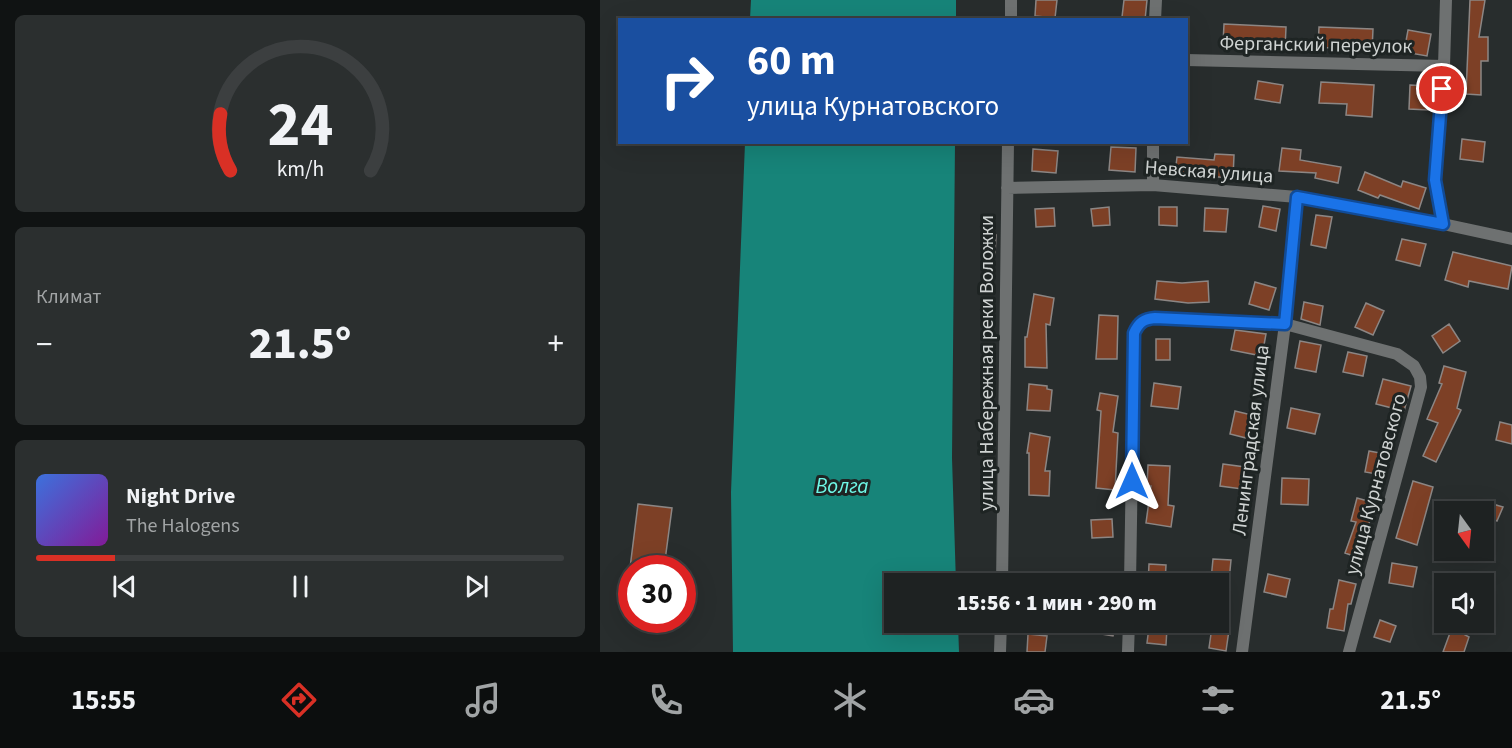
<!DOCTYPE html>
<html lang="ru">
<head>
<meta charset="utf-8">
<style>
  body { margin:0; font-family:"Source Sans 3",sans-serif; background:#2b2f2f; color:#f1f3f6; height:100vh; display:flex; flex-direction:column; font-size:22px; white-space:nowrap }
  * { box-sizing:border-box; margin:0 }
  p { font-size:20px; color:#a1a4a5 }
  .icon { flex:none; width:33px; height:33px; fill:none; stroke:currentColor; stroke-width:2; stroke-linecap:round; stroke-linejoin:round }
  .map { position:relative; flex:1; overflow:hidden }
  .sheet { display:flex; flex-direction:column; gap:15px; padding:15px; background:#101313; width:600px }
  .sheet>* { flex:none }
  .guide { position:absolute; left:18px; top:18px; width:570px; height:126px; border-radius:0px; box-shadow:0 6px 24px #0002,0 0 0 2px #3c3f40; background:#1a4fa0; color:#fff; overflow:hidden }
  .needle { width:39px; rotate:165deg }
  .tools { position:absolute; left:834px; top:501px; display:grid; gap:12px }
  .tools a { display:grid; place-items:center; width:60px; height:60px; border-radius:0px; background:#1e2222; box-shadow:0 6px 24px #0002,0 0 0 2px #3c3f40; font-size:30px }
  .speed { position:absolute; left:18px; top:555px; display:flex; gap:12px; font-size:30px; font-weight:700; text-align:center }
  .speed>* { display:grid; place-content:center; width:78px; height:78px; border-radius:50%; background:#1e2222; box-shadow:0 6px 24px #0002,0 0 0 2px #3c3f40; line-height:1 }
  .speed .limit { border:9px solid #d22; background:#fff; color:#111 }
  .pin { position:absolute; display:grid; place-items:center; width:51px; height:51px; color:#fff; margin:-26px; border:3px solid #fff; border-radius:50%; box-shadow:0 2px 6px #0007 }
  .me { position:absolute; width:66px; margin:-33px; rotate:0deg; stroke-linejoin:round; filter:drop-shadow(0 0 4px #0008) }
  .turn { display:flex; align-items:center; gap:21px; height:126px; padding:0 30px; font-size:27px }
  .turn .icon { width:78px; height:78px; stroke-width:2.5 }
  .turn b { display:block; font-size:42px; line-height:51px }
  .big { font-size:45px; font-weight:800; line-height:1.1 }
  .sheet .card { flex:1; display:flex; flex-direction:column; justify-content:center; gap:9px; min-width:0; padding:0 21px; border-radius:9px; background:#2b2f2f }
  .sheet .dial { align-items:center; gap:0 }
  .dial svg { height:156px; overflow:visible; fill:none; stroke:#3c3f40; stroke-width:7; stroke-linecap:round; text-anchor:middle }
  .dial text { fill:#f1f3f6; stroke:none }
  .song { display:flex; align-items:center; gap:18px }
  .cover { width:72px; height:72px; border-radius:9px; background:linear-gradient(135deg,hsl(220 70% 55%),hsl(290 70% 35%)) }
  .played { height:6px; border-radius:3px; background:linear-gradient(90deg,#d93025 15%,#3c3f40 15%) }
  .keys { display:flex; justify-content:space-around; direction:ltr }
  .heat { display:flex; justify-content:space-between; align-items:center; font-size:33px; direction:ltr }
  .trip { position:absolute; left:284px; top:573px; width:345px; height:60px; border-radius:0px; background:#1e2222; box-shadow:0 6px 24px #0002,0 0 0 2px #3c3f40; font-weight:800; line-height:60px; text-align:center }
  .menu { display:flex; height:96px; justify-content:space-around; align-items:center; background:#0c0e0e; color:#a1a4a5 }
  .menu .icon { width:42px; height:42px }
  .menu .current { color:#d93025 }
  .menu b { font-size:27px; color:#f1f3f6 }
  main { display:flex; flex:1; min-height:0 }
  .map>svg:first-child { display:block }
  .water { fill:#178479 }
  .building { fill:#7d4026; stroke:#8c8684; stroke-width:1.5 }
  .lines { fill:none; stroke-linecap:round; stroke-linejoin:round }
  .minor { stroke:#6e7171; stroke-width:12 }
  .route-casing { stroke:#114b97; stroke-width:15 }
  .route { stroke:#1a73e8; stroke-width:10 }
  .labels { text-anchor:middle; stroke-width:6; stroke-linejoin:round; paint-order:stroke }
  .street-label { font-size:20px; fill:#cfd3d2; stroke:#1e2423 }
  .water-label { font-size:21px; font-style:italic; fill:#6ff9e8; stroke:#1e2423 }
</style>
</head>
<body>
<main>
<section class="sheet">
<div class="card dial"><svg viewBox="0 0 100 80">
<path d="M14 69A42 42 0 1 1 86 69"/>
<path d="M14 69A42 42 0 0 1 9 40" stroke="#d93025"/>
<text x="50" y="56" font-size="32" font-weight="700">24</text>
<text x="50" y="72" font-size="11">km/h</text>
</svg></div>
<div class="card"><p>Климат</p>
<div class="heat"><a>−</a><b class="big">21.5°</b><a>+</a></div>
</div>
<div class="card">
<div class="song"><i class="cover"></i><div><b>Night Drive</b><p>The Halogens</p></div></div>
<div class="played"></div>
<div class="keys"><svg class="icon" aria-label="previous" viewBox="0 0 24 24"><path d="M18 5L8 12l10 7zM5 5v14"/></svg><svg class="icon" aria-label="pause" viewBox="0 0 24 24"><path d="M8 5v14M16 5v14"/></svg><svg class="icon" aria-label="next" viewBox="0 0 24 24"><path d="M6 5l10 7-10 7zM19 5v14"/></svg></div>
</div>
</section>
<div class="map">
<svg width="912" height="652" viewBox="0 0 912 652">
  <rect width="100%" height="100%" fill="#282d2d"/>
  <path class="water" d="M151 0H356V19H150Z
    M145 143H355L352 458 356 583 294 584V622L358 623 359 652H133L131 492Z"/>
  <path class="building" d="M436 0H457L455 18 435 16Z
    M524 0H547L545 20 522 17Z
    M870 0H885L879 37H888V61H881V95L866 94Z
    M624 24 686 27 685 50 623 44Z
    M719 27 773 29 772 51 718 47Z
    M808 30 831 34 827 56 804 52Z
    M658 81 683 85 680 103 655 99Z
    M721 82 774 85 772 117 746 115 747 104 719 103Z
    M810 85 829 86 828 110 809 109Z
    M862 139 885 142 883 162 860 159Z
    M511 147 536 148 535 172 509 170Z
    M682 148 701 150 700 160 741 167 738 183 715 178 716 173 679 171Z
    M433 149 458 151 456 173 432 171Z
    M615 154 634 155 633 178 575 174 577 157 614 160Z
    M765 172 801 187 803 181 826 188 819 209 780 195 778 198 758 190Z
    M663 206 680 209 676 231 659 227Z
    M509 207 510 225 493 226 491 209Z
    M559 207H577V226L559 225Z
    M454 208 455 226 436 227 435 209Z
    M605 208 628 209 626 232 604 231Z
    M716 215 732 217 726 248 711 245Z
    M382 235H396L395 255H382Z
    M802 239 826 244 820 266 796 260Z
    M853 252 912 266 908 289 869 281 868 287 845 280Z
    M557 281 582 283 608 281 609 302 588 303 555 299Z
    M655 282 676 288 669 310 649 304Z
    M434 294 454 298 450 325 446 324 447 368 425 367V337H427Z
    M704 302 723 306 720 325 701 319Z
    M766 303 784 311 773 335 755 327Z
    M499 315 518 316 517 359H496Z
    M849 324 860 341 843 353 832 336Z
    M635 330 666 334 662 356 631 350Z
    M556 339H570V360H556Z
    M700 341 721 345 716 372 695 368Z
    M748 352 767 356 763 376 743 372Z
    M844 366 866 372 857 408 861 410 836 462 823 456 838 423 827 419 842 384 839 383Z
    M783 379 811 386 804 411 776 404Z
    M554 383 581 387 578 409 551 406Z
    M429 384 447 386V389L452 390 450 411 427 410Z
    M500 393 518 396 513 432 518 433 515 490 496 488 501 411 497 410Z
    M691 408 720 414 715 434 687 428Z
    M635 411 656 416 650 439 630 434Z
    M900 422 912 425V444L896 440Z
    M430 433 450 437 445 471H450L449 496 429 495V453H427Z
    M769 451 786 454 782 475 765 472Z
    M623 464 645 467 642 489 620 486Z
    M548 465 570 466 568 505 574 506 571 527 546 523 551 486H547Z
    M682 478 709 479 708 505 681 504Z
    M813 481 833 487 817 545 796 538Z
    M757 498 775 503 765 537 769 538 762 559 745 553 756 522 751 521Z
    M886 502 903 507 897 521 884 515V512H881Z
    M38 504 72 508 64 568H30Z
    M512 519 513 537 492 538 491 520Z
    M613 559 631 560 629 581 611 580Z
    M792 563 817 567 813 587 789 583Z
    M549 564 566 565 565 584H548Z
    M668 574 690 579 686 597 664 592Z
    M739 580 756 584 751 604H748L744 631 727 628 730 609H733Z
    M780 620 796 626 790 642 774 637Z
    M477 622H516L513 636 476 630Z
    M854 622H870L865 635 869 637 864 652H843Z
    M549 627 567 628 566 645 547 643Z
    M612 627 629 630 626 651 609 648Z
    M428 634 447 636 445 652H427Z"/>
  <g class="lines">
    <path class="minor" d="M411 20V0
      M555 20 556 0
      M586 60 844 66
      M553 142V185
      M407 188 553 185 697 197 843 224 912 239
      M843 224 835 180 844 66 846 0
      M402 584 408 142
      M530 584 534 333 541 322 555 318 685 324 797 354 814 366 820 377 821 387 749 652
      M400 652 401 622
      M528 652 529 622
      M642 652 685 324 697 197"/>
  </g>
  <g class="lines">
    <defs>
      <path id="route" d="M532 481 534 333C539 322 544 319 555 318L685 324 697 197 843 224 835 180 842 89"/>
    </defs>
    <use href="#route" class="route-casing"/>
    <use href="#route" class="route"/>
  </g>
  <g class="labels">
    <g class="street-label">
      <text transform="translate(716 44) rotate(1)" y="7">Ферганский переулок</text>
      <text transform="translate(609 171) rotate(4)" y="7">Невская улица</text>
      <text transform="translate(386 363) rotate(-90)" y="7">улица Набережная реки Воложки</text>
      <text transform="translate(650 440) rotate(-83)" y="7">Ленинградская улица</text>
      <text transform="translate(775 484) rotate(-75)" y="7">улица Курнатовского</text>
    </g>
    <g class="water-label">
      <text x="242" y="493">Волга</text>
    </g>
  </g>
</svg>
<div class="tools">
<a><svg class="needle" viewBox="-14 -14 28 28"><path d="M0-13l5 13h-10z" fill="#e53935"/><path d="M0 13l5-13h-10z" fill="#a1a4a5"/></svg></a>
<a><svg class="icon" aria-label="sound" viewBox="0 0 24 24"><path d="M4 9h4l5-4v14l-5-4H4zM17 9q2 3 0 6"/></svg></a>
</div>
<div class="speed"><div class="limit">30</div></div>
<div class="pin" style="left:842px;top:89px;background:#d93025"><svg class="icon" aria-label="arrive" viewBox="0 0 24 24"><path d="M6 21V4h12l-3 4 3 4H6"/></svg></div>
<svg class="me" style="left:532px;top:481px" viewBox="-20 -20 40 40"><path d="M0-17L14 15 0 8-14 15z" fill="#1a73e8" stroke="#fff" stroke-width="4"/></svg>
<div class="trip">15:56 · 1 мин · 290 m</div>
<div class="guide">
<div class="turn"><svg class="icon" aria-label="right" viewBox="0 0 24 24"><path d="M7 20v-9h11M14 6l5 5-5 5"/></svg><div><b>60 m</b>улица Курнатовского</div></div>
</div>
</div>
</main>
<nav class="menu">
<b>15:55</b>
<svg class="icon current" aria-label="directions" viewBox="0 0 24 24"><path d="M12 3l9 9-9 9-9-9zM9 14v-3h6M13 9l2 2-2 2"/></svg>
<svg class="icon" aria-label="music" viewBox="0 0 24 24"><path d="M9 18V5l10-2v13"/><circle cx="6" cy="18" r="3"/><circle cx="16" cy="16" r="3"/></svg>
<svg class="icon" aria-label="phone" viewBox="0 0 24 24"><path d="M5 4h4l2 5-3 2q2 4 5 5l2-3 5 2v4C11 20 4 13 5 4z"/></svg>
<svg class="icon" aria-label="climate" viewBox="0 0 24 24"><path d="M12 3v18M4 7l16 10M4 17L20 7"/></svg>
<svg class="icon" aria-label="car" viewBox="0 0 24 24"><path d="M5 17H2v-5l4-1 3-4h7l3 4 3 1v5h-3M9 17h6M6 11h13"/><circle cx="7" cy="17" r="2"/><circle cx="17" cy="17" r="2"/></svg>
<svg class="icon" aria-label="filters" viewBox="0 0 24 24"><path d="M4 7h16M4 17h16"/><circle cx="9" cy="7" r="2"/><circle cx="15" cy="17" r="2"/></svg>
<b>21.5°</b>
</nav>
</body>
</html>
